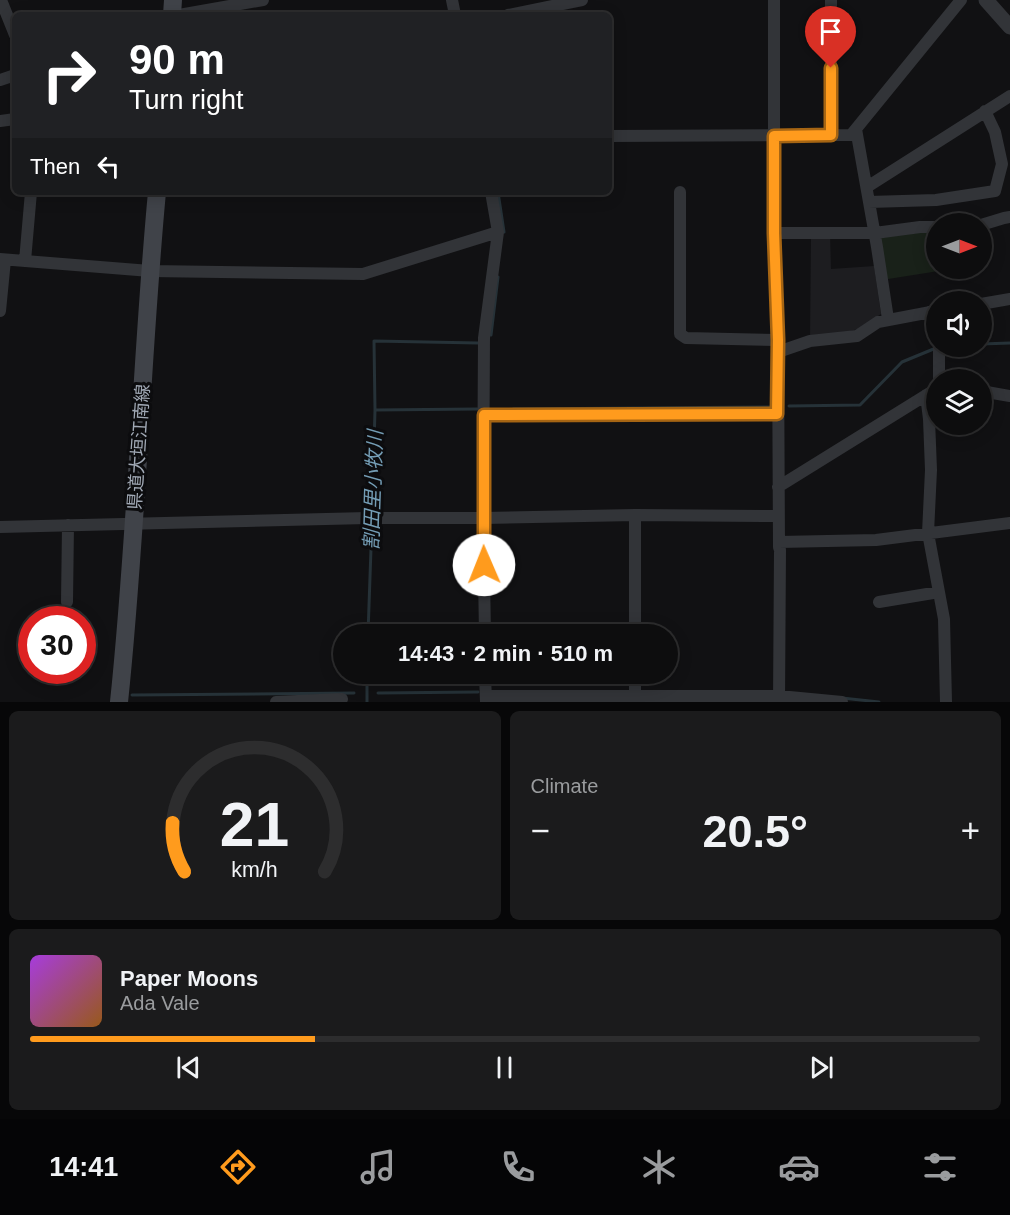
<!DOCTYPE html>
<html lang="en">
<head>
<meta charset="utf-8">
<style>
  body { margin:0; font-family:Arial,"Noto Sans JP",sans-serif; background:#1b1b1c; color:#f1f3f6; height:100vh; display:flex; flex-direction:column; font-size:22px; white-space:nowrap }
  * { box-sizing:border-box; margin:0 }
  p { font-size:20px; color:#9a9c9e }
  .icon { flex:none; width:33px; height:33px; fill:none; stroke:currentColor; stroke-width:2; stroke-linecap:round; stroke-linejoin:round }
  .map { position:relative; height:702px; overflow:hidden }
  .details { display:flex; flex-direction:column; gap:9px; padding:9px; background:#070708; flex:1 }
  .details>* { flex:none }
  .banner { position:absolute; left:12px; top:12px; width:600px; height:183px; border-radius:9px; box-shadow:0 3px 15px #0003,0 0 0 2px #2d2d2e; background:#202124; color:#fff; overflow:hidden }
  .needle { width:39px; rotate:90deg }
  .fabs { position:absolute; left:926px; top:213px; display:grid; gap:12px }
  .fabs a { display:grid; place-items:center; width:66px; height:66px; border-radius:50%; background:#0d0d0e; box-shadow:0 3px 15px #0003,0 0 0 2px #2d2d2e; font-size:30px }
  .speed { position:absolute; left:18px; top:606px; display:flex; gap:12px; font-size:30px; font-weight:700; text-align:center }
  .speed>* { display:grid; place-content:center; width:78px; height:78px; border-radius:50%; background:#0d0d0e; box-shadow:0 3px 15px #0003,0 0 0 2px #2d2d2e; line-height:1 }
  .speed .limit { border:9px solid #d22; background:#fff; color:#111 }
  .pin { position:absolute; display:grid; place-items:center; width:51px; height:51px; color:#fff; margin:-62px -26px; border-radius:50% 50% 50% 0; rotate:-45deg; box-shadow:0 0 6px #0007 }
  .pin .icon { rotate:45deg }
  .me { position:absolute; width:66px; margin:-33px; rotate:359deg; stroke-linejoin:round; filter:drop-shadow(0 0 4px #0008) }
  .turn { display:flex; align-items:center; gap:21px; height:126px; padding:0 18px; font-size:27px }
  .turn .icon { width:78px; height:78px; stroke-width:2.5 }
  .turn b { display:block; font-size:42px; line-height:51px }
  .then { display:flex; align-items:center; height:57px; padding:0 18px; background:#0003; gap:12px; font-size:22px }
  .big { font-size:45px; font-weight:700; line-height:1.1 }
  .details .tile { flex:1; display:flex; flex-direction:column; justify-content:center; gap:9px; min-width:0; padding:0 21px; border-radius:9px; background:#1b1b1c }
  .details .dial { align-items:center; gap:0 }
  .dial svg { height:156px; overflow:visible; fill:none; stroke:#2d2d2e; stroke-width:7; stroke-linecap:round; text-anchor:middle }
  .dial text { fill:#f1f3f6; stroke:none }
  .song { display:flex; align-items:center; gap:18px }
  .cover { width:72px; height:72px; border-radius:9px; background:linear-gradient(135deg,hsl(280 70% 55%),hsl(30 70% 35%)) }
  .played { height:6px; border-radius:3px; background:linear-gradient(90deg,#ff9b1d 30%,#2d2d2e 30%) }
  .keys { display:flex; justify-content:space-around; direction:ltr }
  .heat { display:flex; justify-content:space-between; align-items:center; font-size:33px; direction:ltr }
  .details .tiles { flex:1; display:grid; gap:9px; grid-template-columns:1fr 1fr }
  .tile:last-child { grid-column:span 2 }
  .trip { position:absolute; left:333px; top:624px; width:345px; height:60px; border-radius:30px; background:#0d0d0e; box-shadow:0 3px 15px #0003,0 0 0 2px #2d2d2e; font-weight:700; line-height:60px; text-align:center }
  .menu { display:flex; height:96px; justify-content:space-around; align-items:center; background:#050506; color:#9a9c9e }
  .menu .icon { width:42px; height:42px }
  .menu .current { color:#ff9b1d }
  .menu b { font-size:27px; color:#f1f3f6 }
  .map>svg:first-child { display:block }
  .built { fill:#1d1d20 }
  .green { fill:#192119 }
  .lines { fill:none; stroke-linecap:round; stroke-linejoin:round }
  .stream { stroke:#263238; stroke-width:3 }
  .minor { stroke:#323438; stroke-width:12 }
  .tertiary { stroke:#323438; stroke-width:15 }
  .secondary { stroke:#404349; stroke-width:18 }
  .route-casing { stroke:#a66513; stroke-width:15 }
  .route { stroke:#ff9b1d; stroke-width:10 }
  .labels { text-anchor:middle; stroke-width:6; stroke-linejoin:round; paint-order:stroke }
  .street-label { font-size:18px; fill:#a1a9b5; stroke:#0c0c0e }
  .water-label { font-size:20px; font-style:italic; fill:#749db5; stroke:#0c0c0e }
</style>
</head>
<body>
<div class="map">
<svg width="1010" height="702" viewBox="0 0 1010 702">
  <rect width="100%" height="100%" fill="#111113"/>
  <path class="built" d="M830 233 831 269 874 266 881 314 858 329 810 341 811 239Z"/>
  <path class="green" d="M936 228V268L945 269V270L882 280 875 233Z"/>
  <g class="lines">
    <path class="stream" d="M498 192 504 232
      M491 335 498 277
      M981 344 1010 343
      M789 406 860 405 902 362 936 348
      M513 409 772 407
      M375 410 374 341 478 343
      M372 514 375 410 477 409
      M368 634 372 520
      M378 693 478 692
      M132 695 354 693
      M842 698 879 702
      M367 702V674"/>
    <path class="minor" d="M1 0 15 35
      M452 0 455 15
      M774 0V233L778 340 779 547 780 550 779 702
      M179 15 263 0
      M508 15 582 0
      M0 80 15 75
      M0 121 15 119
      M856 129 877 247 888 319
      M831 135V0
      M609 136 851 135 961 0
      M867 187 1010 96
      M680 192V334L686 338 778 340
      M869 202 936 200 995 191 1002 164 995 132 985 111
      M981 225 1004 218 1010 217
      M774 233H875L920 227H936
      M0 259 150 271 363 274 498 232
      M25 261 31 192
      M981 304 1010 299
      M0 311 5 260
      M929 312 936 334
      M778 352 810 341 857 336 878 322 936 311
      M939 380V346
      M981 391 1010 396
      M926 395 929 419 931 470 928 533 944 619 946 702
      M484 415 777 414
      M778 487 936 389
      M635 515V634
      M0 527 367 518H483L635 515 778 516
      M779 542 876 540 1010 523
      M67 602 68 525
      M879 602 939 592
      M485 634 483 518 484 338 498 232 491 192
      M485 674 486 702
      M635 674V695
      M486 696H779L842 702
      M276 702 342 699"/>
    <path class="tertiary" d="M986 0 1010 27"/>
    <path class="secondary" d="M172 15 173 0
      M119 702C137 532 141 362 157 192"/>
  </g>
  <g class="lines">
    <defs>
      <path id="route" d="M484 565V415L777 414 778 340 774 233V136L831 135V68"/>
    </defs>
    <use href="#route" class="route-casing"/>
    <use href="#route" class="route"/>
  </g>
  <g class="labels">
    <g class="street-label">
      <text transform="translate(139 447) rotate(-86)" y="6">県道大垣江南線</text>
    </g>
    <g class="water-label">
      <text transform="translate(373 490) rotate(-88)" y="7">割田里小牧川</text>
    </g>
  </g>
</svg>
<div class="fabs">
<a><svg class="needle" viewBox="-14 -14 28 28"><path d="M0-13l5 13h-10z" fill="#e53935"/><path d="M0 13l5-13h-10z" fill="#9a9c9e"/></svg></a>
<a><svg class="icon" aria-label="sound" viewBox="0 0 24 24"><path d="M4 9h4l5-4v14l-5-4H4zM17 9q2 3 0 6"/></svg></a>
<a><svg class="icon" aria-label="layers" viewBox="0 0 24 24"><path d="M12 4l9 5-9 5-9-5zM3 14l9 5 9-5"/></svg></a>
</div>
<div class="speed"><div class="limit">30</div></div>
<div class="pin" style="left:831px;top:68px;background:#d93025"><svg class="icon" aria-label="arrive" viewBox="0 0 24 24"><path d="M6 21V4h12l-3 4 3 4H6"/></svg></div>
<svg class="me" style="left:484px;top:565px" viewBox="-20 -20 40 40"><circle r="19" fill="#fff"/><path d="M0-13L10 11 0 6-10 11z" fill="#ff9b1d"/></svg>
<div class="trip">14:43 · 2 min · 510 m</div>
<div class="banner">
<div class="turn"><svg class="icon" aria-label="right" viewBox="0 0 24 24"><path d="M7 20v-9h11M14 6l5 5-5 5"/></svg><div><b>90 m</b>Turn right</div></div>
<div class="then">Then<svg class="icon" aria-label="left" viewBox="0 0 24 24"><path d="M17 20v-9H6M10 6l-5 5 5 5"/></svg></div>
</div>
</div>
<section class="details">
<div class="tiles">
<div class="tile dial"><svg viewBox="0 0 100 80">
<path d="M14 69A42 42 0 1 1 86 69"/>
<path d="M14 69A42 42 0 0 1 8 44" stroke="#ff9b1d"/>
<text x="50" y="56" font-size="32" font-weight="700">21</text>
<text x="50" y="72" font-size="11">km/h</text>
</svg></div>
<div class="tile"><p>Climate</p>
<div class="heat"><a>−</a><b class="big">20.5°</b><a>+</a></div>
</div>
<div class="tile">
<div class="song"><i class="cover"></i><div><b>Paper Moons</b><p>Ada Vale</p></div></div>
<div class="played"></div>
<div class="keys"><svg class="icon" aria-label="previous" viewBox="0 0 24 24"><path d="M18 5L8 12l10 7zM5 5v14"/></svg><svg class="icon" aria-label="pause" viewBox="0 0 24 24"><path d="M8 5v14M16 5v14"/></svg><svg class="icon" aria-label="next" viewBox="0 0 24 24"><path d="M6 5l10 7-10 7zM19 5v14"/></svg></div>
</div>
</div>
</section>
<nav class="menu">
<b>14:41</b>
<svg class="icon current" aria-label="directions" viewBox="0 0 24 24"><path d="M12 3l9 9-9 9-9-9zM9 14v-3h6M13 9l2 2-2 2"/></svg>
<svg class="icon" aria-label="music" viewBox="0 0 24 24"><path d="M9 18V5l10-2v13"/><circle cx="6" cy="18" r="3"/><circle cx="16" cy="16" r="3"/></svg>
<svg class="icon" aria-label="phone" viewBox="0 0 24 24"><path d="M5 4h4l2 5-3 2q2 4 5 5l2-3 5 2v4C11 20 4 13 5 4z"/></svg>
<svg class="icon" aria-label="climate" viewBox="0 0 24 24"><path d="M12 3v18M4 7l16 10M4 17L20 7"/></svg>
<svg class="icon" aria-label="car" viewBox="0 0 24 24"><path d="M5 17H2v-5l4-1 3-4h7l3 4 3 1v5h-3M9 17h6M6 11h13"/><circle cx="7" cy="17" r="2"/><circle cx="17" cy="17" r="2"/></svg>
<svg class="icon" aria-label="filters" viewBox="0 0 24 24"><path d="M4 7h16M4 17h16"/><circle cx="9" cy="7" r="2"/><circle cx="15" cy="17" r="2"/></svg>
</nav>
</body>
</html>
